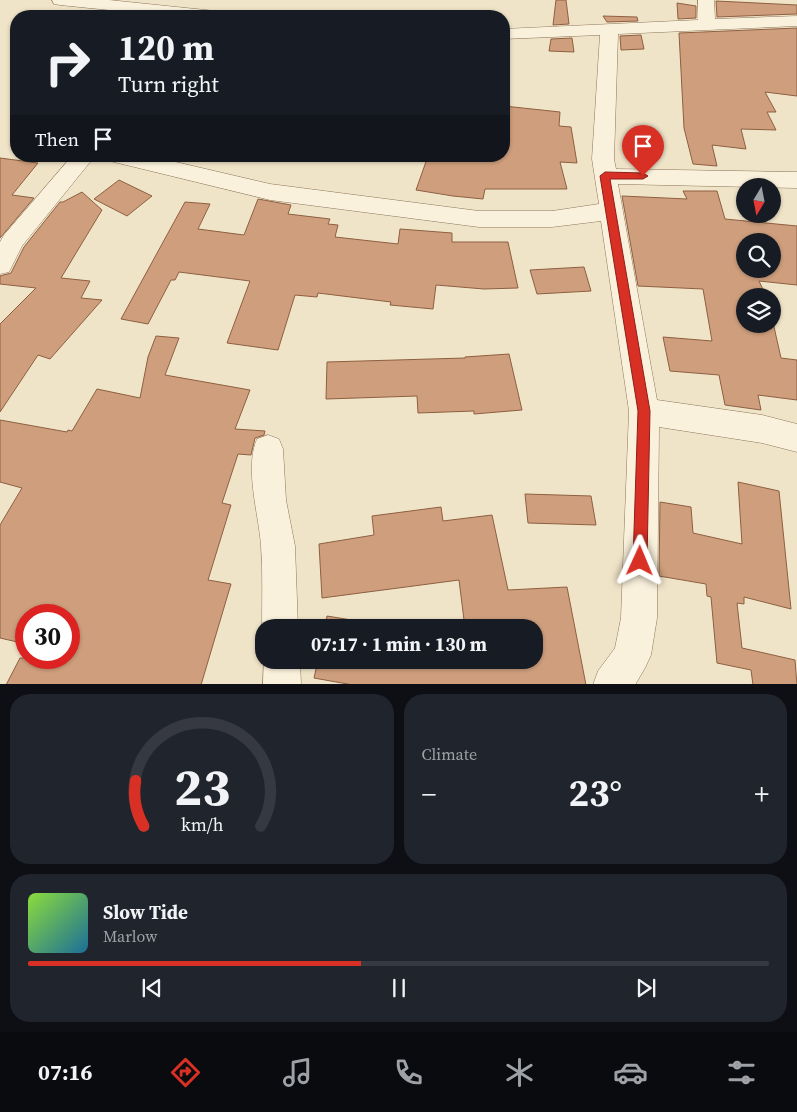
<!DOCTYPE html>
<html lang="en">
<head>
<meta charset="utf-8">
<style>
  body { margin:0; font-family:"Source Serif 4",serif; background:#20242c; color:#f1f3f6; height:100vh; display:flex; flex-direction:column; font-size:19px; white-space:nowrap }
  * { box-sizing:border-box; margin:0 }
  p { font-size:16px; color:#9ea1a6 }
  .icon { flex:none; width:28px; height:28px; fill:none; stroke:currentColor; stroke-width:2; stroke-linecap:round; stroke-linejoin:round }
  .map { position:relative; height:684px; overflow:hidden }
  .drawer { display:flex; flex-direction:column; gap:10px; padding:10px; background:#0d0f14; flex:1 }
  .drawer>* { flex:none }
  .banner { position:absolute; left:10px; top:10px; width:500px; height:152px; border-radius:20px; box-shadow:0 1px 4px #0004; background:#171b24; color:#f1f3f6; overflow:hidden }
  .needle { width:32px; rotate:190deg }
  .fabs { position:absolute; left:736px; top:178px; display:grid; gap:10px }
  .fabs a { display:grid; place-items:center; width:45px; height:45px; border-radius:50%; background:#171b24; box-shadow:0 1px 4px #0004; font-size:25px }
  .speed { position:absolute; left:15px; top:604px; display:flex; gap:10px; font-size:25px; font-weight:700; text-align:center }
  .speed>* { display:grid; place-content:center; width:65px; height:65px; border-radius:50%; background:#171b24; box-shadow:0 1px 4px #0004; line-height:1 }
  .speed .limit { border:8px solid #d22; background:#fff; color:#111 }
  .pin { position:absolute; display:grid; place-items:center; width:42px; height:42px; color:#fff; margin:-51px -21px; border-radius:50% 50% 50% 0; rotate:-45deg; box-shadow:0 0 5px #0007 }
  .pin .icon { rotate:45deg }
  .me { position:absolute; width:55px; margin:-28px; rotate:1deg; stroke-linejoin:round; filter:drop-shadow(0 0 4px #0008) }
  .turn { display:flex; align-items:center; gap:18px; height:105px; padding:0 25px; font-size:22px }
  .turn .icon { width:65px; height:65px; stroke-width:2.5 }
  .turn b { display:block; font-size:35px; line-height:42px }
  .then { display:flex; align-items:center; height:48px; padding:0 25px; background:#0003; gap:10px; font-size:19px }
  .big { font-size:38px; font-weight:700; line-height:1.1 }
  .drawer .widget { flex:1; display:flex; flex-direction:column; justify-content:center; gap:8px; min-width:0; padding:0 18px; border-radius:20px; background:#20242c }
  .drawer .dial { align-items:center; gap:0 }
  .dial svg { height:130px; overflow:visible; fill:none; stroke:#363941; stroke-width:7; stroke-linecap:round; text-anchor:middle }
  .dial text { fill:#f1f3f6; stroke:none }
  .song { display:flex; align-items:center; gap:15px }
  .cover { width:60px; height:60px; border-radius:8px; background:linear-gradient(135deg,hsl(90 70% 55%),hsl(200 70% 35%)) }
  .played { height:5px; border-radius:2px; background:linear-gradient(90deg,#d93025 45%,#363941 45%) }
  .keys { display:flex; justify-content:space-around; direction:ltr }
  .heat { display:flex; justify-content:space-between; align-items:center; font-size:28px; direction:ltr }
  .drawer .tiles { flex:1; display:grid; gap:10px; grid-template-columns:1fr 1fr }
  .widget:last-child { grid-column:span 2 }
  .trip { position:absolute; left:255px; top:619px; width:288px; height:50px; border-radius:20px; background:#171b24; box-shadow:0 1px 4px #0004; font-weight:700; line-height:50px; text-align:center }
  .tabs { display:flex; height:80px; justify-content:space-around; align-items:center; background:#090b0e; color:#9ea1a6 }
  .tabs .icon { width:35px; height:35px }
  .tabs .current { color:#d93025 }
  .tabs b { font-size:22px; color:#f1f3f6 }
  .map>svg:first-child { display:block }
  .building { fill:#cf9f7d; stroke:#8d5f41; fill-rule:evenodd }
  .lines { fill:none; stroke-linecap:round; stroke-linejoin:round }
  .minor-casing { stroke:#8d765c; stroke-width:1 }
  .minor { fill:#faf1dc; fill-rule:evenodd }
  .route { fill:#d93025; stroke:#8d1f18 }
</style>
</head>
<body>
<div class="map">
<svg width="797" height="685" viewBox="0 0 797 685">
  <rect width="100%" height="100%" fill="#f0e4c8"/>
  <path class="building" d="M556 0H566L569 24 553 25Z
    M716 1 797 5V14L717 17Z
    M677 3 696 6V18L678 19Z
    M603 16 637 17 638 21 607 22Z
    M797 28V96L765 92 776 112H767L776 130 741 129 746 149 712 145 717 166 693 164 684 128 679 33Z
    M641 35 644 49 621 50 620 36Z
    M572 38 574 52 549 51 551 39Z
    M504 106 560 112 559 126 571 127 577 163 560 162 567 189H485L483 199 453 196 416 190 428 156H504Z
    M0 158 38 163 12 195 34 198 0 238Z
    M119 180 152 196 127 216 94 199Z
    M683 191H717L725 219 797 226V285L759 281 766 296H745V324H772V318L781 358 797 360V400L758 395 761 410 725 405 719 375 670 371 663 337 712 341 703 289 638 286 622 196 687 199ZM745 241H772V269H745Z
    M82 192 102 210 61 278 90 281 81 298 102 300 50 359 38 355 0 412V324L36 288 0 284V276L11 273 24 247 60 202H63Z
    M258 199 291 205 288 214 330 219 328 224 338 225 335 237 398 244 400 229 452 233V242H508L518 288 484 289 436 285 433 309 390 305 391 302 318 293 317 297 295 295 278 350 227 343 250 281 179 272 175 280H171L148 324 121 319 185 202 210 204 198 229 244 235Z
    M584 267 591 291 537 294 530 270Z
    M156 336 179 338 165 375 250 390 235 429 265 431 264 435 255 438 251 455 238 454 222 503 231 505 208 580 231 584 201 685H6L20 658H69V615H26V644L0 638V525L22 488 0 482V420L67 432 68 430 72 431 97 389 140 398 148 357Z
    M509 354 522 410 474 414V411L418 413 417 396 326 399 327 362 465 358V357Z
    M738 482 779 491 791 609 744 597V604L737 603 742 648 795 660 797 685H753L751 670 717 663 711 597 707 596 706 584 659 576 660 502 691 507 693 533 742 544Z
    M525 494 591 496 596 525 528 523Z
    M441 507 443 521 492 515 508 590 567 587 586 685H353L314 678 318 660H534V628H465L459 580 322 598 319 544 374 535 372 516Z
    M327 616 400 628H325Z"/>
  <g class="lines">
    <defs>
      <path id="minor" d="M52 0H109L215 11 221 12 224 16H168L60 5 54 4Z
        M698 0H714L715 19 797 16V26L618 34 614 159 616 169 797 172V188L618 184 657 400 762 415 797 424V452L762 443 659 427 657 618 651 655 645 668 635 685H593L598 671 615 648 621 618 629 411 601 221 552 227H479L270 200 118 163 110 161 107 156H150L270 184 479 211H552L599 204 592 159 600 35 504 39V29L698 20Z
        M72 156H95L22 246 9 272 0 274V242L4 235Z
        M268 435 279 439 283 449 286 500 295 546 298 628H264V633L262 628C262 601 263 573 261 546 259 515 244 468 257 439Z
        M264 656V660H300L301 685H263Z"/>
    </defs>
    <use href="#minor" class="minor-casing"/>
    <use href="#minor" class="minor"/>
  </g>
  <path class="route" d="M605 172 643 173 648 176 643 179H610L650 411 647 561 645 566 640 568 635 566 633 561 638 411 600 176Z"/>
</svg>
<div class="fabs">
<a><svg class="needle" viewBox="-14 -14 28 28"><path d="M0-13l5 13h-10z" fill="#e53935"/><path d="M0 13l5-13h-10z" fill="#9ea1a6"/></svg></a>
<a><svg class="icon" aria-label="search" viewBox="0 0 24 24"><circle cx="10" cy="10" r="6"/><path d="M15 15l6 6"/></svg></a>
<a><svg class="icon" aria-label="layers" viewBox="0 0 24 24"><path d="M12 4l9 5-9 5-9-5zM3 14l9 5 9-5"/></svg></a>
</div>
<div class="speed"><div class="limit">30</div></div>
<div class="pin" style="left:643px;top:176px;background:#d93025"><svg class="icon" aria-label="arrive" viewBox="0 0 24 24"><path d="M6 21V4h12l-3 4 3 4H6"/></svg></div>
<svg class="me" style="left:640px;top:561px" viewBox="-20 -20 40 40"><path d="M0-17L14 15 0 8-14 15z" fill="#d93025" stroke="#fff" stroke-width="4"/></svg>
<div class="trip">07:17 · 1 min · 130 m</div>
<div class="banner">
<div class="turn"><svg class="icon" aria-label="right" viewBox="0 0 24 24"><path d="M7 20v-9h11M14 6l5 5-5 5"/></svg><div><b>120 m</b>Turn right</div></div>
<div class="then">Then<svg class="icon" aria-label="arrive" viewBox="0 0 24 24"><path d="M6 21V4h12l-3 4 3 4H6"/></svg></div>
</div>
</div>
<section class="drawer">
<div class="tiles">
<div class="widget dial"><svg viewBox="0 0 100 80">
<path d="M14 69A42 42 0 1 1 86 69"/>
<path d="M14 69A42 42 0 0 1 9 41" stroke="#d93025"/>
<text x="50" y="56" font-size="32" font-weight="700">23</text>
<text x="50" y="72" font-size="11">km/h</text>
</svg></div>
<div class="widget"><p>Climate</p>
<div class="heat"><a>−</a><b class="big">23°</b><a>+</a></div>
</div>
<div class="widget">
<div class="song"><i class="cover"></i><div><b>Slow Tide</b><p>Marlow</p></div></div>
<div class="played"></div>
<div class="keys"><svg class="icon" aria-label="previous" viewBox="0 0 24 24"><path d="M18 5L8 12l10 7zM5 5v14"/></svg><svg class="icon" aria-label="pause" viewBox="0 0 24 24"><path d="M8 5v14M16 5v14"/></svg><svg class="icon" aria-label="next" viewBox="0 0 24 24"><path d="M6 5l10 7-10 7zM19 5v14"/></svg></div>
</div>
</div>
</section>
<nav class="tabs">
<b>07:16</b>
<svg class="icon current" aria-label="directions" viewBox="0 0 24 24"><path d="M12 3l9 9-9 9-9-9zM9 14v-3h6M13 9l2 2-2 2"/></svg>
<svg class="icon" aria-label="music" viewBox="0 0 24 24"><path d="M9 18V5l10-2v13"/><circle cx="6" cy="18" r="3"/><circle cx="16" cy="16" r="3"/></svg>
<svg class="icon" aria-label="phone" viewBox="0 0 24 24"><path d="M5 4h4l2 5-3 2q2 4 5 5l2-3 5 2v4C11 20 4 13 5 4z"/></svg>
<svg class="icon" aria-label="climate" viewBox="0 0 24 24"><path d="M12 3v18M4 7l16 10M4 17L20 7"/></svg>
<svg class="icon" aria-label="car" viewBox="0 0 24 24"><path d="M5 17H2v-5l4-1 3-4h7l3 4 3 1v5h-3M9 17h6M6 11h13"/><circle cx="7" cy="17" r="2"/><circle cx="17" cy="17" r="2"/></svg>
<svg class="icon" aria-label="filters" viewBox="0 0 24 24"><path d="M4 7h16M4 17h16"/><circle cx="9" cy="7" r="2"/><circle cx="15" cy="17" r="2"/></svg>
</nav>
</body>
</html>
